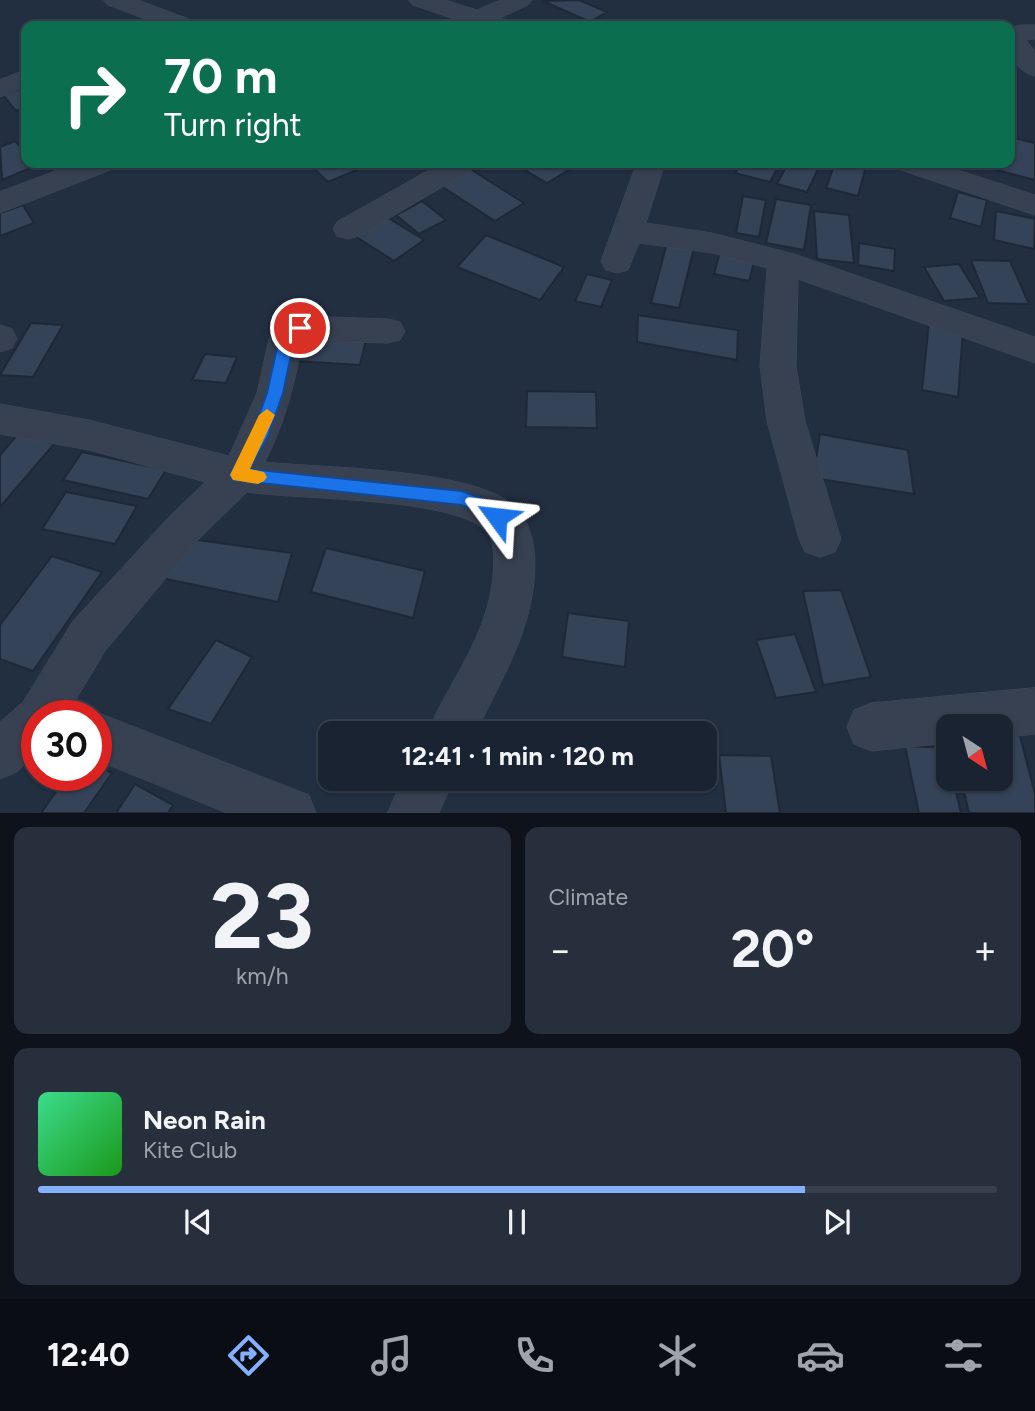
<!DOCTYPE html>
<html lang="en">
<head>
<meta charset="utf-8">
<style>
  body { margin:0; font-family:Figtree,sans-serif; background:#272f3d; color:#f1f3f6; height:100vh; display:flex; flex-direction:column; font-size:26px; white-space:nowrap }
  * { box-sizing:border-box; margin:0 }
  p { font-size:23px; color:#9fa4ab }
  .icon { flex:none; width:38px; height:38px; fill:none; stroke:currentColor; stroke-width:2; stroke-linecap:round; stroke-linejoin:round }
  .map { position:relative; height:813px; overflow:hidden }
  .panel { display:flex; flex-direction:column; gap:14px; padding:14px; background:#0e131b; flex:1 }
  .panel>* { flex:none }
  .guide { position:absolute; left:21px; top:21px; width:994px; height:147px; border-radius:14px; box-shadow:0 2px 5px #0004,0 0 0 2px #38404d; background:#0b6e4f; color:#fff; overflow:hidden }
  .needle { width:46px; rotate:144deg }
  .fabs { position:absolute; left:936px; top:714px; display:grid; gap:14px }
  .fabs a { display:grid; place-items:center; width:77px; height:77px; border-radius:14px; background:#1a2331; box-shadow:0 2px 5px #0004,0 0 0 2px #38404d; font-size:35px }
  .speed { position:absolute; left:21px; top:700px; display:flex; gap:14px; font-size:35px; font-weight:700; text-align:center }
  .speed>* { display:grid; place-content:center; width:91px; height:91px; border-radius:50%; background:#1a2331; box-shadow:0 2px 5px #0004,0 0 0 2px #38404d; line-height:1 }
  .speed .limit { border:10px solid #d22; background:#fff; color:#111 }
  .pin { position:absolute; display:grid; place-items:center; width:60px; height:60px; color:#fff; margin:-30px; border:4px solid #fff; border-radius:50%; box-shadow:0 2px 7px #0007 }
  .me { position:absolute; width:77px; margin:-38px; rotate:300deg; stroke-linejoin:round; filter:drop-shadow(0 0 5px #0008) }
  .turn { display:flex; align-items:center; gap:24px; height:147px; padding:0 28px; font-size:32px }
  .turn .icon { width:91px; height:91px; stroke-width:2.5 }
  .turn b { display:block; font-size:49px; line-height:60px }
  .big { font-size:52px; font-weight:700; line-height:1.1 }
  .panel .tile { flex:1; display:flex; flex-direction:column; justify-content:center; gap:10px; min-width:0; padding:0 24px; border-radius:14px; background:#272f3d }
  .panel .dial { align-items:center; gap:0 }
  .dial b { font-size:91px; line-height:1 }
  .song { display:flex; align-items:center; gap:21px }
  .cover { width:84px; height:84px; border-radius:10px; background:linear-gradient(135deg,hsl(150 70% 55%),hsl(120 70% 35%)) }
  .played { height:7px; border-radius:4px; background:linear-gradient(90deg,#85b0ff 80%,#38404d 80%) }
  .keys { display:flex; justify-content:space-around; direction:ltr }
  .heat { display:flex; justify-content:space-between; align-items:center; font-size:38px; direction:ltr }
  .panel .tiles { flex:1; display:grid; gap:14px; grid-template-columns:1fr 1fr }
  .tile:last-child { grid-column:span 2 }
  .trip { position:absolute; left:318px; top:721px; width:399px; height:70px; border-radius:14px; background:#1a2331; box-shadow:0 2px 5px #0004,0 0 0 2px #38404d; font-weight:700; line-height:70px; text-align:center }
  .menu { display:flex; height:112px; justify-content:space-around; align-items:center; background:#0a0e14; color:#9fa4ab }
  .menu .icon { width:49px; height:49px }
  .menu .current { color:#85b0ff }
  .menu b { font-size:32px; color:#f1f3f6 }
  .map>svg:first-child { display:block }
  .building { fill:#344358; stroke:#1e2838; stroke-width:2 }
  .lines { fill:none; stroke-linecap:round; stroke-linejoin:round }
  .minor-casing { stroke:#404a5a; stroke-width:1 }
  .minor { fill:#374151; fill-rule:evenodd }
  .route { fill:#1a73e8; stroke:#114b97; stroke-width:2 }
  .slow { fill:#f59e0b }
</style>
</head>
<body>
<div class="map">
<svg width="1035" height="813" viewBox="0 0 1035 813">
  <rect width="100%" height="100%" fill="#222f41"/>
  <path class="building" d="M579 0 607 12 590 22 543 1Z
    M26 87V107L16 111 3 95Z
    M1010 137 1035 143V180L996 170 998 163H1010Z
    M15 141 26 153V163L38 165 2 180 0 147Z
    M308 163H352L359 169 328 182Z
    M513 163H563L572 168 547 183Z
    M740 163H780L770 182 735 173Z
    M788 163H821L807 192 777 184Z
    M835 163 866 166 858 196 826 188Z
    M464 165 524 203 495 221 435 182Z
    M958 192 987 200 981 227 950 218Z
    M743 196 766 200 759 237 736 233Z
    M776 199 811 205 804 250 766 243Z
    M422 201 446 220 419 234 396 215Z
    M23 205 34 223 0 236V213Z
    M814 211 849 215 854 263 817 259Z
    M996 211 1035 219 1034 249 994 240Z
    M385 216 424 240 394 261 355 236Z
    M486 235 564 267 540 300 457 267Z
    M668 239 695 244 679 308 651 303Z
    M859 243 895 249 894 271 858 265Z
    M720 252 755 259 749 281 714 274Z
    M971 260 1010 261 1029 304 988 303Z
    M959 264 980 298 944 301 924 267Z
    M587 274 612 280 601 307 575 301Z
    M638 315 738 330 737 360 637 342Z
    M929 322 963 331 958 397 922 390Z
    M31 323 63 325 33 377 0 375Z
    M304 332 367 335 360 365 295 361Z
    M205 354 237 357 226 383 192 380Z
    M527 391 596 392 597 428 526 427Z
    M19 433 54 444 0 507V455Z
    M820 434 908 450 914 494 813 478Z
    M82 452 166 470 148 499 63 480Z
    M66 492 137 506 115 544 42 529Z
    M183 538 292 553 278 602 161 578Z
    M326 548 425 571 413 618 311 592Z
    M52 556 102 572 33 671 0 659V625Z
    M841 590 871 677 823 685 803 591Z
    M568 613 629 621 625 667 562 657Z
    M795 634 816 692 776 698 756 640Z
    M216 640 252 657 211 724 168 709Z
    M1001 735 1020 736 1035 794V813H969L961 779H1001Z
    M905 746 946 748 948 779H953L961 813H919Z
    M719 755 771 756 780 813H726Z
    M96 765 112 773 84 813H41L68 775H96Z
    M135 784 173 805 168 813H116Z"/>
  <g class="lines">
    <defs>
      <path id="minor" d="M104 0H138L194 21 197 26H164L108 5Z
        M409 0H445L477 10 500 0H532L528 5 500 18 510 21 513 26H455L457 20 413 5Z
        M1021 25H1035V39L1026 40 1035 51V76C1011 70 1010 49 1010 29Z
        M26 70V87L0 97V80Z
        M77 163H117L113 169 0 213V192Z
        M442 163H477L473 169 359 236 348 239 337 236 333 229 337 222Z
        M637 163H665L646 223 712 233 794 254 1035 337V363L798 279 796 366 805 421 841 539 835 552 820 557 805 552 799 539 767 421 760 366 767 268 712 253 639 243 628 270 617 273 606 270 601 262Z
        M894 163H936L1035 195V215L898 169Z
        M300 316 388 319 400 322 405 331 400 340 388 343 307 341 302 345C294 387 284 424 265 462 322 468 473 468 514 506 540 530 537 575 530 606 520 651 495 692 476 733H427C445 691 474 653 487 608 492 591 500 546 486 531 453 497 298 500 247 492L197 541 105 651 66 716H37V752L17 772 0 779V722L23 702 73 621 169 517 205 482 89 450 0 434V404L89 420 229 456 257 393 269 339 274 330 288 319Z
        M0 325 12 329 17 339 12 348 0 352Z
        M1035 688V734L1001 738V726H948V743L871 751 854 744 847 727 854 710 871 703Z
        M96 712 309 795 316 813H227L96 760V716H87Z
        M403 779H454L439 813H388Z"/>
    </defs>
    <use href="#minor" class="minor-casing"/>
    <use href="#minor" class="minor"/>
  </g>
  <path class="route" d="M300 323 308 328 294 341 283 393 268 436 250 469 461 491C478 497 497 501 505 517L503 523C490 527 488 517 478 512 473 509 466 507 461 505L233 480 230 475 252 435 267 393 279 339 287 328Z"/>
  <path class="slow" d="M267 409 275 415 250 469 264 472 267 477 264 481 258 484 233 480 230 475 259 415Z"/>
</svg>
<div class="fabs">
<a><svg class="needle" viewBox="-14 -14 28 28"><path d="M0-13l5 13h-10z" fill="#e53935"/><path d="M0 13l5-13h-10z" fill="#9fa4ab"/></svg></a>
</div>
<div class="speed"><div class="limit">30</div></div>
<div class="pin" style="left:300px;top:328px;background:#d93025"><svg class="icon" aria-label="arrive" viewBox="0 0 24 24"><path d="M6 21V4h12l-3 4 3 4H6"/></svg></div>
<svg class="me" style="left:497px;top:517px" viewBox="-20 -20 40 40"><path d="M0-17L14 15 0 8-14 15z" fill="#1a73e8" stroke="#fff" stroke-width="4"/></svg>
<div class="trip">12:41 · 1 min · 120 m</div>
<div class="guide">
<div class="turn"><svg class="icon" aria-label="right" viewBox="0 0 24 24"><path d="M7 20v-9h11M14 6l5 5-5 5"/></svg><div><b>70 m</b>Turn right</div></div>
</div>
</div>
<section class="panel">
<div class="tiles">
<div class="tile dial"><b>23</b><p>km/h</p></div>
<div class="tile"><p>Climate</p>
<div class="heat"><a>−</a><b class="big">20°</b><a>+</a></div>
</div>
<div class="tile">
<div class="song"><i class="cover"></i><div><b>Neon Rain</b><p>Kite Club</p></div></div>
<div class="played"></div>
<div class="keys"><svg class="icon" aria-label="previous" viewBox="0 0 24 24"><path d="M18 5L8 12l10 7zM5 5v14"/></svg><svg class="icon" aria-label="pause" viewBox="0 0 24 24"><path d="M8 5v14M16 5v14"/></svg><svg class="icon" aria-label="next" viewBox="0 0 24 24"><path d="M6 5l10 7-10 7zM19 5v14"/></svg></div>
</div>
</div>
</section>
<nav class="menu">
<b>12:40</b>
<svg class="icon current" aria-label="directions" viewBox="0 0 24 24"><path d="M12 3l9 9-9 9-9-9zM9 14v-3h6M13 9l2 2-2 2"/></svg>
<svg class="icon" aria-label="music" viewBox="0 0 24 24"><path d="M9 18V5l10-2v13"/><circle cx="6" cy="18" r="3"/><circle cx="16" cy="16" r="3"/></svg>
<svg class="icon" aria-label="phone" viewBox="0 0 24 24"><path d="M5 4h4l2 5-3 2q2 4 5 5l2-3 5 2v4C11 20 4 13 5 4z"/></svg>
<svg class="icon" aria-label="climate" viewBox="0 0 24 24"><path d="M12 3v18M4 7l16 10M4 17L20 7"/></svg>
<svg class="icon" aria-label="car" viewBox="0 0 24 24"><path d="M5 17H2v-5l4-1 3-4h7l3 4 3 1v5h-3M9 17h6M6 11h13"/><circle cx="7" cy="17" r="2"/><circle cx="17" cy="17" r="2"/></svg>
<svg class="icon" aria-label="filters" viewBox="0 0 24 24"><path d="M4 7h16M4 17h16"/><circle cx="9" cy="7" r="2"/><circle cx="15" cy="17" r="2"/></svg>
</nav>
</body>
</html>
